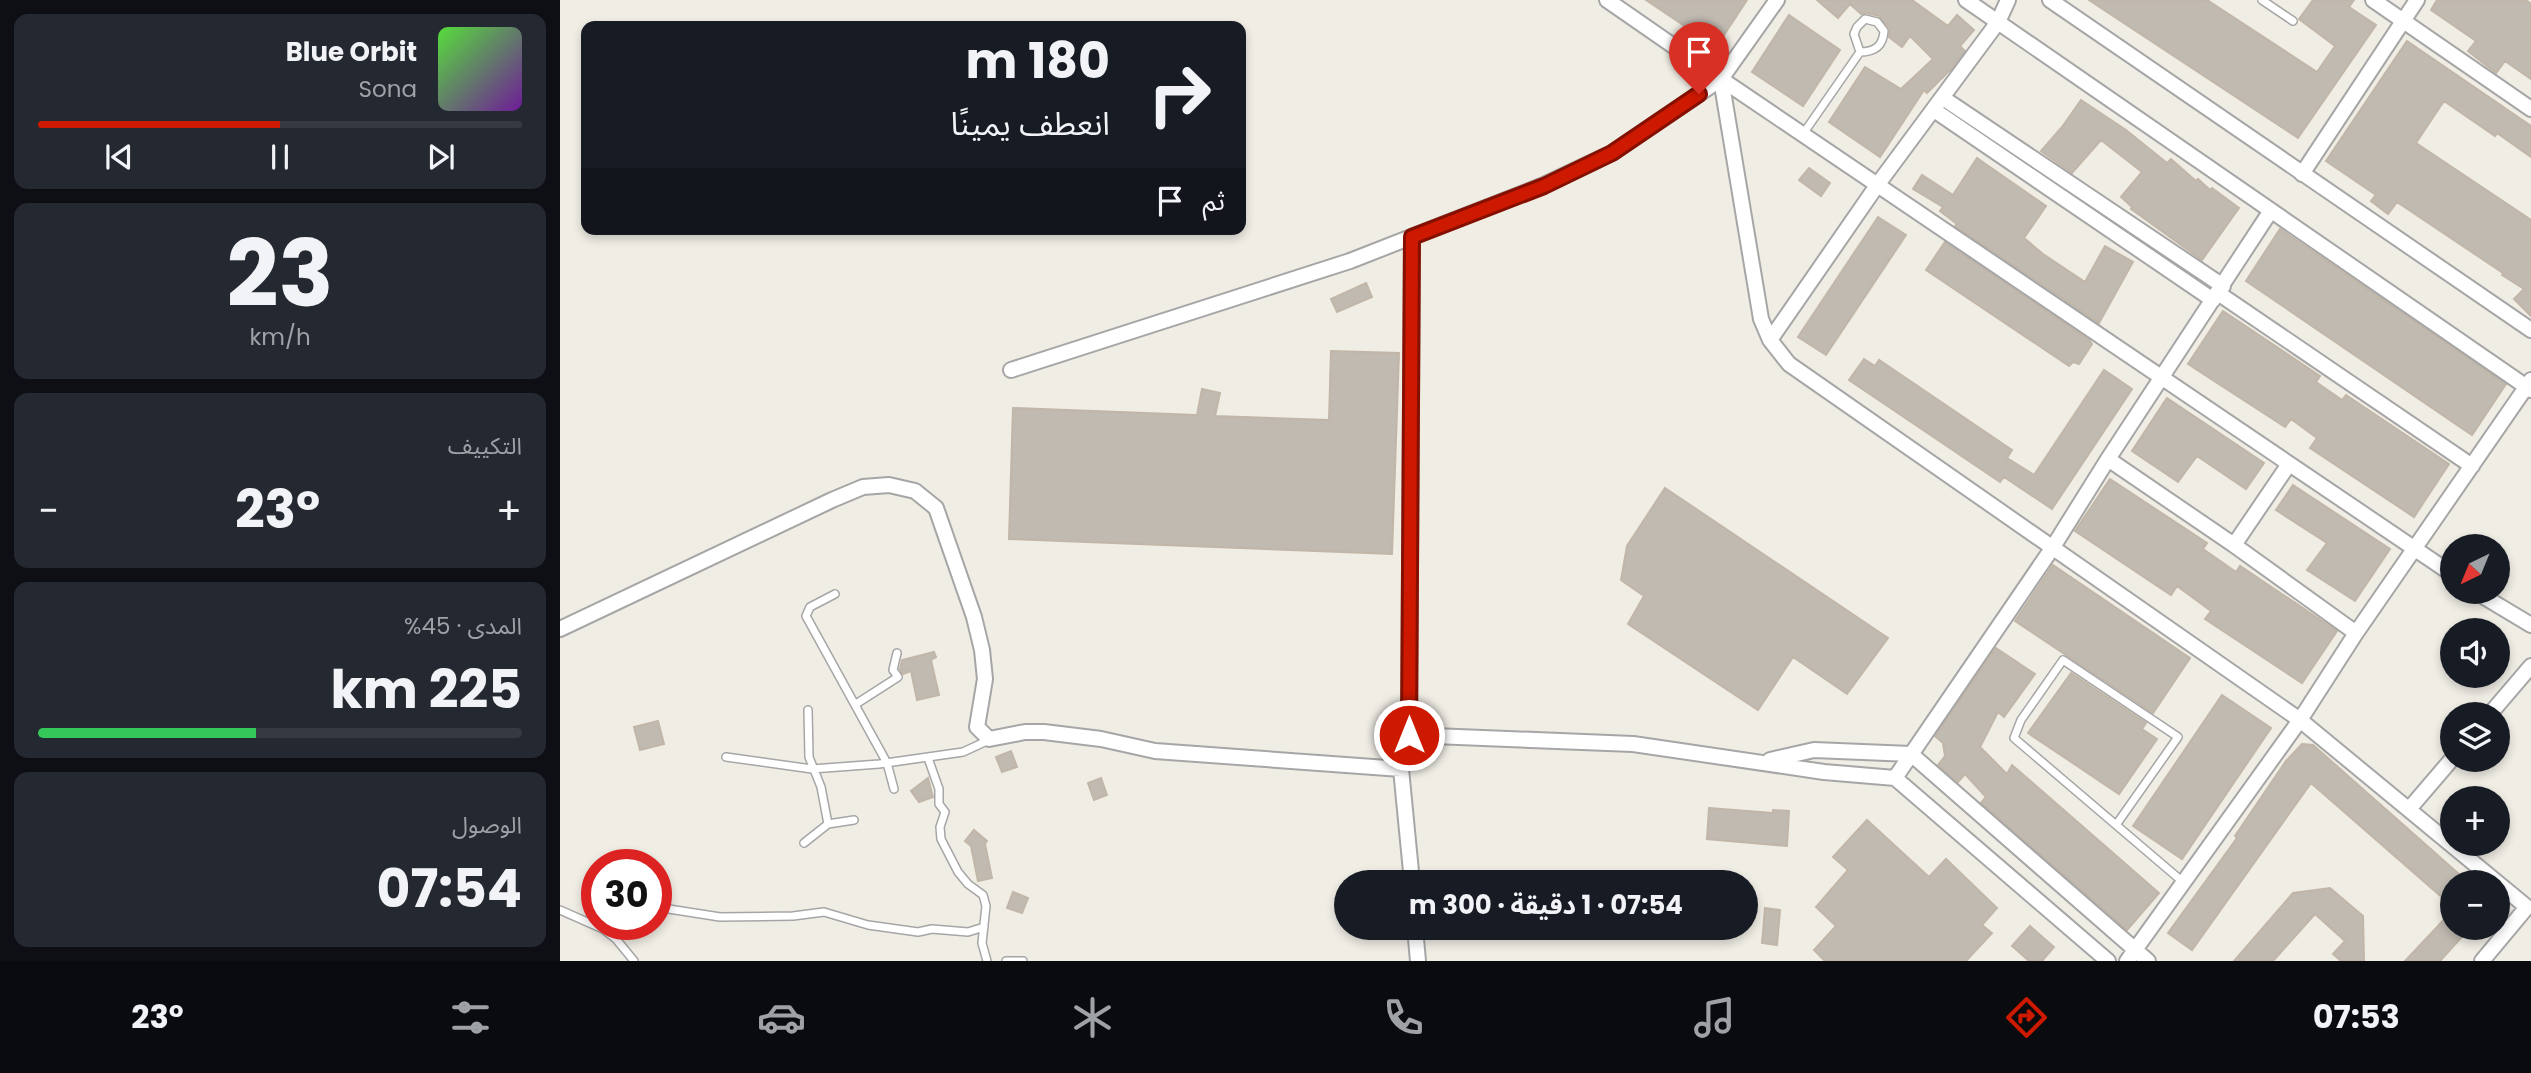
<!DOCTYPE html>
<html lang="ar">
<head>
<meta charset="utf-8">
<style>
  body { margin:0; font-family:Poppins,"Noto Sans Arabic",sans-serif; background:#242831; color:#f1f3f6; direction:rtl; height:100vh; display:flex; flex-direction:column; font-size:26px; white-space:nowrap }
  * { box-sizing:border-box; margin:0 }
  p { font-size:23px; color:#9ea1a6 }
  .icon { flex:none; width:38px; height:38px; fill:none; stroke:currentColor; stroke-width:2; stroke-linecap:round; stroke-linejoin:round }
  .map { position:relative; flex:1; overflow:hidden; direction:ltr }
  .drawer { display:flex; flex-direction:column; gap:14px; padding:14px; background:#0d0f14; width:560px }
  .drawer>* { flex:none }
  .banner { position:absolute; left:21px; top:21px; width:665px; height:214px; border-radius:14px; box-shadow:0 4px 10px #0003; direction:rtl; background:#171b24; color:#f1f3f6; overflow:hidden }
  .needle { width:46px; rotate:223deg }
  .controls { position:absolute; left:1880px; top:534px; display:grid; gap:14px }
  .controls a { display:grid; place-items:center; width:70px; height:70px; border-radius:50%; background:#171b24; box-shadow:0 4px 10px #0003; font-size:35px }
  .speed { position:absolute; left:21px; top:849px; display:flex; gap:14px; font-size:35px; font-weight:700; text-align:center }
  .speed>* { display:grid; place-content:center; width:91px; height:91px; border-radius:50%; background:#171b24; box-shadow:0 4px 10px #0003; line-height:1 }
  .speed .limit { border:10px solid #d22; background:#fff; color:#111 }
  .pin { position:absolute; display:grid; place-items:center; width:60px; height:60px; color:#fff; margin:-72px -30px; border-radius:50% 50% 50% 0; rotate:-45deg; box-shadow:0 0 7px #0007 }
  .pin .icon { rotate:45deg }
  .me { position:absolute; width:77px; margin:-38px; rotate:0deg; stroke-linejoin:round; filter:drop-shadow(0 0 5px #0008) }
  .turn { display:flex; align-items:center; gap:24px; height:147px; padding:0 21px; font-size:32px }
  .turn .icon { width:91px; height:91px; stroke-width:2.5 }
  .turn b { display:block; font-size:49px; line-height:60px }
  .then { display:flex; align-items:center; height:66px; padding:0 21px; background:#0003; gap:14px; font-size:26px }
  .big { font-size:52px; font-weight:700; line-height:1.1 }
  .drawer .widget { flex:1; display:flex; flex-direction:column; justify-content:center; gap:10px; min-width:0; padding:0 24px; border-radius:14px; background:#242831 }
  .drawer .dial { align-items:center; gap:0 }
  .dial b { font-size:91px; line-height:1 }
  .song { display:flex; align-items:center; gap:21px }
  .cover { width:84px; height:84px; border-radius:10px; background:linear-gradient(135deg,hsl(110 70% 55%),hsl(280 70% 35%)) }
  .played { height:7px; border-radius:4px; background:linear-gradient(90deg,#cd1900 50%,#363941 50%) }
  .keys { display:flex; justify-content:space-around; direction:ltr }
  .heat { display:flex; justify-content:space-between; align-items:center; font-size:38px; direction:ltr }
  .charge { height:10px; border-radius:5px; background:linear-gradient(90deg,#34c759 45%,#363941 0) }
  .trip { position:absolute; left:774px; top:870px; width:424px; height:70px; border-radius:35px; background:#171b24; box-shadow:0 4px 10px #0003; font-weight:700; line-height:70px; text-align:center; direction:rtl }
  .dock { display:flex; height:112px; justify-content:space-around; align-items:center; background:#090b0e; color:#9ea1a6 }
  .dock .icon { width:49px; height:49px }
  .dock .selected { color:#cd1900 }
  .dock b { font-size:32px; color:#f1f3f6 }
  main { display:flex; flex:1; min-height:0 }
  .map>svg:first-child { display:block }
  .building { fill:#c0bab1; stroke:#c1b6a7; stroke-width:2 }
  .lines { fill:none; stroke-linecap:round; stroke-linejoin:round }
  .service-casing { stroke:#a6a6a6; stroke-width:10 }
  .minor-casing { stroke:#a6a6a6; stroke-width:18 }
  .service { stroke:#fff; stroke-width:7 }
  .minor { stroke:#fff; stroke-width:14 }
  .route-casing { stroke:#851000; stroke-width:18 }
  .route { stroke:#cd1900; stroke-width:12 }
</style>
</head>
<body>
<main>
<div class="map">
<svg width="1971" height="961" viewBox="0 0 1971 961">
  <rect width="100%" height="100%" fill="#f0ede5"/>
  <path class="building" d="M1086 0H1187L1156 47Z
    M1257 0H1352L1388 26 1397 15 1414 30 1400 46 1405 51 1392 68 1367 93 1364 90 1320 157 1269 122 1305 67 1341 89 1373 59 1350 36 1342 47 1329 37 1330 29 1319 16 1306 13 1301 14 1290 4 1278 18Z
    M1529 0H1647L1757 72 1775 46 1739 19 1753 0H1794L1789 7 1816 25 1738 138Z
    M1877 0H1966L1971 4V79L1945 61 1936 73 1908 51 1916 41 1871 10Z
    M1229 15 1280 50 1243 106 1192 72Z
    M1847 41 1971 126V157L1937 133 1935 136 1884 101 1856 143 1971 220V316L1954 299 1964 289 1942 275 1943 273 1837 202 1828 214 1811 201 1816 195 1766 161Z
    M1521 100 1566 130 1607 163 1611 159 1636 181 1638 179 1650 190 1652 188 1679 208 1642 260 1571 209 1572 207 1561 197 1582 172 1541 140 1512 173 1481 151 1502 127Z
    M1417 158 1486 206 1464 238 1483 254 1525 282 1545 246 1573 262 1539 323 1395 226 1397 224 1380 211 1383 207 1353 189 1362 175 1393 195Z
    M1249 168 1270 183 1261 196 1239 180Z
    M1318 217 1346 235 1266 355 1238 337Z
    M1720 229 1946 384 1912 435 1686 281Z
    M1385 242 1529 340 1532 344 1519 364 1513 362 1509 366 1366 270Z
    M806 283 812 297 777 312 771 299Z
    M1663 311 1760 376 1756 382 1782 400 1786 395 1889 464 1854 517 1750 448 1757 438 1731 419 1725 427 1628 364Z
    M771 351 839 353 832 554 449 539 453 408 637 415 642 389 660 393 655 416 769 420Z
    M1304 359 1315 366 1319 360 1452 450 1447 458 1474 475 1544 370 1572 389 1492 509 1444 477 1440 482 1289 380Z
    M1607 398 1704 463 1686 489 1637 456 1618 482 1572 451Z
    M1550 479 1647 543 1643 549 1676 572 1680 566 1777 631 1742 683 1645 619 1651 611 1617 586 1611 595 1515 531Z
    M1733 485 1830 549 1795 601 1747 570 1767 543 1716 510Z
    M1105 488 1328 638 1287 694 1233 657 1198 710 1068 624 1084 596 1061 580 1067 546Z
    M1493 565 1630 658 1593 713 1455 621Z
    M1436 648 1475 674 1444 717 1438 712 1420 747 1447 774 1452 765 1599 893 1567 930 1421 803 1426 797 1405 774 1398 782 1378 765 1385 756 1383 743 1375 736Z
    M374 652 376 657 371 660 379 695 357 700 351 671 343 674 340 669 342 660Z
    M1511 673 1586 723 1582 729 1597 739 1559 794 1468 733Z
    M1662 695 1711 728 1622 859 1573 826Z
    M98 721 104 744 80 750 74 727Z
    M1742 744 1753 745 1908 882H1892V906L1751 783 1632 950 1608 933 1677 838 1675 836 1726 761Z
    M451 751 457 767 442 772 436 757Z
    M368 778 373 797 359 802 351 791Z
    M541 778 547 795 534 800 528 783Z
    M1149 808 1213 813V810L1229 811 1227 846 1147 839Z
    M1307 820 1369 877 1386 859 1437 908 1422 925 1432 933 1406 961H1265L1254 950 1276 926 1256 907 1288 870 1273 857Z
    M414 830 427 841 425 844 432 878 418 881 411 846 405 841Z
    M1770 888 1803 916 1804 961H1781L1773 954 1785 941 1755 914 1713 961H1674L1733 893Z
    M453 892 468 898 462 913 447 908Z
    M1205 908 1220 910 1217 945 1202 943Z
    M1892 911V928H1910L1880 961H1845Z
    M1470 926 1494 947 1482 961H1469L1452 946Z"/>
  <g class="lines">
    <defs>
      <path id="service" d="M1702 0 1733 21
        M1305 19 1317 22 1324 31C1323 46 1315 52 1300 52L1294 34 1297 27Z
        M1243 134 1300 52
        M275 594 250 607 246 616 327 763 334 789
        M296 704 338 677 333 670 337 653
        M248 710 249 757 261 787 268 824
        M166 757 252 769 319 764 403 752 429 740
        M368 758 379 789V804L385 812 380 827 381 839 398 872 408 884 423 895 426 906 422 943 427 961
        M1556 825 1618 737 1503 660 1461 720 1454 738 1623 882
        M244 843 268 824 294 820
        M96 907 160 917 233 916 264 912 308 925 358 932 372 929 408 932 424 927
        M0 910 43 929 56 939 74 961
        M446 961H463"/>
      <path id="minor" d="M1047 0 1161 79 1892 574
        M1406 0 1971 390
        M1490 0 1971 330
        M1813 0 1971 109
        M1161 79 1201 319 1210 340 1229 364 1740 720 1967 907 1922 961
        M1383 98 1663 286
        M1374 110 1653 300
        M1742 174 1857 0
        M852 237 849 735 1073 744 1264 772 1335 778 1548 961
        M1658 293 1912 466
        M1210 340 1318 184 1438 22 1448 0
        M451 370 790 261 984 185 1052 153 1161 79 1217 0
        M1548 459 1674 545 1796 633
        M1674 545 1729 464
        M1916 592 1971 625
        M0 629 272 500 303 487 329 485 355 491 376 508 414 617 422 650 425 679 417 727 429 739 465 732H484L541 739 595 751 841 769
        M1930 714 1971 666
        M849 735 841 769 852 882
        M1210 760 1254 750 1351 754 1588 961
        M1335 778 1493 547 1548 459 1710 212
        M1850 808 1892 759
        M855 928 858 961
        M1567 961 1740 720 1796 633 1971 380"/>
    </defs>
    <use href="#service" class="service-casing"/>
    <use href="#minor" class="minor-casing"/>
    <use href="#service" class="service"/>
    <use href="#minor" class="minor"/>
  </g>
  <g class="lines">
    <defs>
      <path id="route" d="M849 735 852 237 984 186 1052 153 1139 94"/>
    </defs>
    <use href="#route" class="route-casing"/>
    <use href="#route" class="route"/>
  </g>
</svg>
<div class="controls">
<a><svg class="needle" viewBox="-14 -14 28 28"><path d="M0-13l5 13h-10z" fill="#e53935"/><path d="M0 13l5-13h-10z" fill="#9ea1a6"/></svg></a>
<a><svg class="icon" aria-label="sound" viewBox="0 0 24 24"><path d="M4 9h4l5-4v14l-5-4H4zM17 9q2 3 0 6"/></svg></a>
<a><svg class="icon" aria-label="layers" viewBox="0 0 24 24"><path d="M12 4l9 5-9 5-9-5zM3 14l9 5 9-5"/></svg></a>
<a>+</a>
<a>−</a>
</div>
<div class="speed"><div class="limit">30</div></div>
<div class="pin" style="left:1139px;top:94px;background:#d93025"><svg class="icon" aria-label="arrive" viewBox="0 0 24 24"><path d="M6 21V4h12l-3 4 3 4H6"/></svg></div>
<svg class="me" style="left:849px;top:735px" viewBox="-20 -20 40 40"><circle r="17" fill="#cd1900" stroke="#fff" stroke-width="3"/><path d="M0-11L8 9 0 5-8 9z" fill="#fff"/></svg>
<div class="trip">07:54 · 1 دقيقة · 300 m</div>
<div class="banner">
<div class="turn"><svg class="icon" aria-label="right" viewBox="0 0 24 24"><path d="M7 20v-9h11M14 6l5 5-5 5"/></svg><div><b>180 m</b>انعطف يمينًا</div></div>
<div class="then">ثم<svg class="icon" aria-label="arrive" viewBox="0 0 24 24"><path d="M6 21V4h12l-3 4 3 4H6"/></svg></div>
</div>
</div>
<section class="drawer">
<div class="widget">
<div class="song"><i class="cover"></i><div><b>Blue Orbit</b><p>Sona</p></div></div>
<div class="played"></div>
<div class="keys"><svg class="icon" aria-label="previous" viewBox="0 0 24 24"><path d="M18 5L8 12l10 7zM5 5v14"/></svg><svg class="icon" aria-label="pause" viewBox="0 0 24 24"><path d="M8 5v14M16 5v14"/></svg><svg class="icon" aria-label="next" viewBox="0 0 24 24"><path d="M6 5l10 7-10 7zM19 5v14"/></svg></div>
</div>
<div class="widget dial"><b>23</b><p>km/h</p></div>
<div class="widget"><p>التكييف</p>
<div class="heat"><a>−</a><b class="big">23°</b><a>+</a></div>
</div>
<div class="widget"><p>المدى · 45%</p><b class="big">225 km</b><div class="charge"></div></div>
<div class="widget"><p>الوصول</p><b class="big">07:54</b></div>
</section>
</main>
<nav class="dock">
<b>07:53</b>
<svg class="icon selected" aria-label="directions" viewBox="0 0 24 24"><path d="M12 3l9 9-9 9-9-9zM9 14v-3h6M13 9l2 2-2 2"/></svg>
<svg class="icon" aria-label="music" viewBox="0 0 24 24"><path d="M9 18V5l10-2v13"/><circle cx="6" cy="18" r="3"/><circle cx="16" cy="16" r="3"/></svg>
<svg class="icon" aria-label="phone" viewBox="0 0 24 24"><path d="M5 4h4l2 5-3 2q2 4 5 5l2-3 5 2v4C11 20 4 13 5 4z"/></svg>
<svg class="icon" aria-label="climate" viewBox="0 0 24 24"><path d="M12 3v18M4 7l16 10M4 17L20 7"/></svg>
<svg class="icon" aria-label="car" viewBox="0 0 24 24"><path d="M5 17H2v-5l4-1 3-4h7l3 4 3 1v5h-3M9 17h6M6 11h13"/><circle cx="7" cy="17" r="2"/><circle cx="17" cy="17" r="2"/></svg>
<svg class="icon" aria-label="filters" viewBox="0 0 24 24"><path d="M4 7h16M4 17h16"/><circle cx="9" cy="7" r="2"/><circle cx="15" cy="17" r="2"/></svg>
<b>23°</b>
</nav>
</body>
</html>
